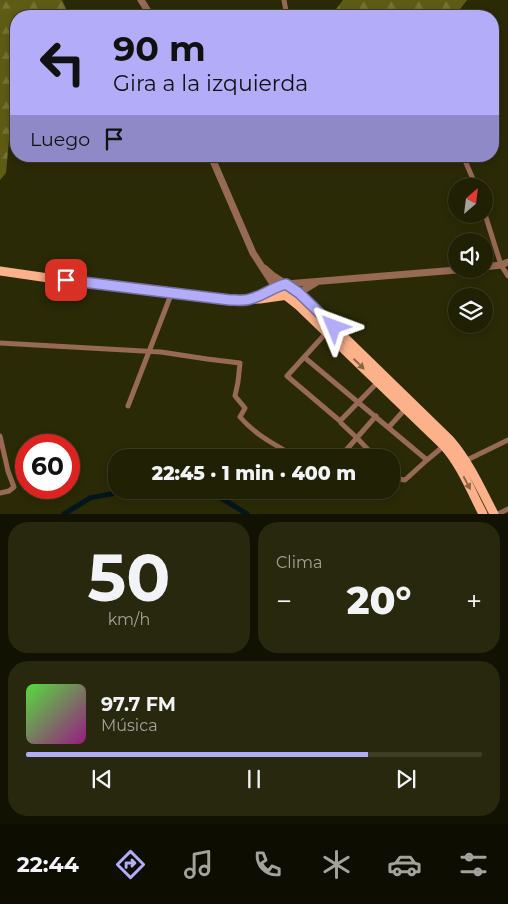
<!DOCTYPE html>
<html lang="es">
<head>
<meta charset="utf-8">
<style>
  body { margin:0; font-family:Montserrat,sans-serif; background:#28280e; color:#f1f3f6; height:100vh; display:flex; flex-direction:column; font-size:19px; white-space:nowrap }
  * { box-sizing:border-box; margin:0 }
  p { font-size:16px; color:#a2a39a }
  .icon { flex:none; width:28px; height:28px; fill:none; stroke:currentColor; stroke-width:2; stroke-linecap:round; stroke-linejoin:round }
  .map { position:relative; height:514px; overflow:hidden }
  .drawer { display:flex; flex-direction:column; gap:8px; padding:8px; background:#121202; flex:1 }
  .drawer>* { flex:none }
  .banner { position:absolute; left:10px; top:10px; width:489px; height:152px; border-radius:20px; box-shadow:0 2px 8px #0003,0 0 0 1px #3d3e26; background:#b3adf9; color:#111; overflow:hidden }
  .needle { width:32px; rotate:28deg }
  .buttons { position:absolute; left:448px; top:178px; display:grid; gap:10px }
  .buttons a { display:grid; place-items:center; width:45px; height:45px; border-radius:50%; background:#202004; box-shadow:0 2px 8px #0003,0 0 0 1px #3d3e26; font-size:25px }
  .speed { position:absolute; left:15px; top:434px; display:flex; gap:10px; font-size:25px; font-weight:700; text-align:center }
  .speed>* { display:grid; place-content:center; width:65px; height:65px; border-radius:50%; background:#202004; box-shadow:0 2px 8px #0003,0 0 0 1px #3d3e26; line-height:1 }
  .speed .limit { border:8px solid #d22; background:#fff; color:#111 }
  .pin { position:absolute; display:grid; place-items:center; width:42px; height:42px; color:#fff; margin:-21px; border-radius:10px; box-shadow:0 2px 8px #0006 }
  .me { position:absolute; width:55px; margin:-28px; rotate:314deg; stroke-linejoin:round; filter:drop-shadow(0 0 4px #0008) }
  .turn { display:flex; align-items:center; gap:18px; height:105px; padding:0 20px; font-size:22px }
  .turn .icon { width:65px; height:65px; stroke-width:2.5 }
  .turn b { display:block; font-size:35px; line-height:42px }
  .then { display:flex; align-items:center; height:48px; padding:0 20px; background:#0003; gap:10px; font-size:19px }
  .big { font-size:38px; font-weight:800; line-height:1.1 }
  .drawer .tile { flex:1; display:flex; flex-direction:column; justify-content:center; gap:8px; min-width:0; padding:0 18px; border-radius:20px; background:#28280e }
  .drawer .dial { align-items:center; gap:0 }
  .dial b { font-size:65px; line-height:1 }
  .song { display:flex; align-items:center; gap:15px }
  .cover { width:60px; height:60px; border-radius:8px; background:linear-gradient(135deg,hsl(110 70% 55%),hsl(310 70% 35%)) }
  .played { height:5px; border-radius:2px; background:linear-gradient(90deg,#b3adf9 75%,#3d3e26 75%) }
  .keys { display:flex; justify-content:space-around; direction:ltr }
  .heat { display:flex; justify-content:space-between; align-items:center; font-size:28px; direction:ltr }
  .drawer .tiles { flex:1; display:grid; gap:8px; grid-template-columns:1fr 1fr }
  .tile:last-child { grid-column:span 2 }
  .trip { position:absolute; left:108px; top:449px; width:292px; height:50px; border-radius:20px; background:#202004; box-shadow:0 2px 8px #0003,0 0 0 1px #3d3e26; font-weight:800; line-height:50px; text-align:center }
  .dock { display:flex; height:80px; justify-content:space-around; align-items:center; background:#0d0d02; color:#a2a39a }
  .dock .icon { width:35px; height:35px }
  .dock .on { color:#b3adf9 }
  .dock b { font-size:22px; color:#f1f3f6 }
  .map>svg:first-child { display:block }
  .forest { fill:url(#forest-firs) }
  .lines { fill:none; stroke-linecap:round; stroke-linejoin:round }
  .canal { stroke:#03151d; stroke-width:5 }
  .minor { stroke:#976a53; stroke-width:5 }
  .tertiary { stroke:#976a53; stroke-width:7 }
  .primary { stroke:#fcb18b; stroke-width:9 }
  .oneway { fill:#896742 }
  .route-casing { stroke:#7470a2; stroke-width:12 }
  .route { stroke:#b3adf9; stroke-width:9 }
</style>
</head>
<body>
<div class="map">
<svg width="508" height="514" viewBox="0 0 508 514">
  <defs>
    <pattern id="forest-firs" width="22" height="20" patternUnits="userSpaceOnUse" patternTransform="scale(1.25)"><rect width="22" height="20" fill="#5e5c14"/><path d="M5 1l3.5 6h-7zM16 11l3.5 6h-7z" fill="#757335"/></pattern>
  </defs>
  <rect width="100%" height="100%" fill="#2b2a06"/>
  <path class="forest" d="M0 0H62L69 15V16H16V85H14L6 173 0 180Z
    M343 0H467L455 16H331Z"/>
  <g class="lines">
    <path class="canal" d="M208 490 247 514
      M64 514 90 498 131 490"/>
    <path class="minor" d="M284 0 286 11 289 16
      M463 156 476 186
      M484 211 501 265 508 276
      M326 333 287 376 340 421 341 423 357 438 376 458
      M0 343 161 352 207 359 240 363 238 382 235 396 245 408 240 417C256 436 277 445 297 458
      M304 357 427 460
      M128 406 172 292
      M340 421 378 382
      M389 427 407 407
      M0 436 8 471 14 487 9 491 0 493
      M340 457 376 416
      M465 461 508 440
      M391 473 399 479 405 480 427 460 445 445
      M498 514 508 509"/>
    <path class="tertiary" d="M141 0 151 16
      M211 156 253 253 275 287
      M484 267 501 265 508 262
      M264 268 272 275 286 284 469 269
      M299 293 317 282"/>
    <path class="primary" d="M0 271 83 283 172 292 230 300 260 299 288 295
      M275 287 299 306 444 446C461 465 471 491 483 514
      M249 300 262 295 275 287 286 284 299 293 450 440C469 462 481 489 494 514"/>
  </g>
  <defs><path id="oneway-solid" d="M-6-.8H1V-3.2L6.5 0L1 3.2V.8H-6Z" transform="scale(1.25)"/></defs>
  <g class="oneway">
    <use href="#oneway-solid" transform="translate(359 364) rotate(44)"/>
    <use href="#oneway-solid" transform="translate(467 483) rotate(62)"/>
  </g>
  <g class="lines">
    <defs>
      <path id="route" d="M66 280 230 300C236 300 244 301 250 299 263 296 273 287 286 284L299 293 334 327"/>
    </defs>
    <use href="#route" class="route-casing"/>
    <use href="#route" class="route"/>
  </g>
</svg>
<div class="buttons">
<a><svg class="needle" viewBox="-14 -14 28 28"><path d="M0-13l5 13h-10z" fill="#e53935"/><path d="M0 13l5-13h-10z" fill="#a2a39a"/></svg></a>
<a><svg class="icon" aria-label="sound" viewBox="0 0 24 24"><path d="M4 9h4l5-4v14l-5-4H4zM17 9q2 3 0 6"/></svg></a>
<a><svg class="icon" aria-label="layers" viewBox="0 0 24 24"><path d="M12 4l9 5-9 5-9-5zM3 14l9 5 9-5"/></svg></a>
</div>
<div class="speed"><div class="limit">60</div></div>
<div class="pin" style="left:66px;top:280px;background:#d93025"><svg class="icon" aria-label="arrive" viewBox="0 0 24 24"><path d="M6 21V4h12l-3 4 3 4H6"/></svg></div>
<svg class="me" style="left:334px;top:327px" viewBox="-20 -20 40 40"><path d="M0-17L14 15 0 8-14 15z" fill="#b3adf9" stroke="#fff" stroke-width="4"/></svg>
<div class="trip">22:45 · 1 min · 400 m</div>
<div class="banner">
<div class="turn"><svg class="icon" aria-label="left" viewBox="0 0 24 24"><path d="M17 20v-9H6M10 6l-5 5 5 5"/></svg><div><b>90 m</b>Gira a la izquierda</div></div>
<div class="then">Luego<svg class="icon" aria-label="arrive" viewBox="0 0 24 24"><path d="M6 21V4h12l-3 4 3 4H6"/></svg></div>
</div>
</div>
<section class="drawer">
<div class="tiles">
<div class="tile dial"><b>50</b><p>km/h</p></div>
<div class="tile"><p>Clima</p>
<div class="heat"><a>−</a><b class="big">20°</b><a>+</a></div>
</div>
<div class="tile">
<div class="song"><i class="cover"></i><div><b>97.7 FM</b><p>Música</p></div></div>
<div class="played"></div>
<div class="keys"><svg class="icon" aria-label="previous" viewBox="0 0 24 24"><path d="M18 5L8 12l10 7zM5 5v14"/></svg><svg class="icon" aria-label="pause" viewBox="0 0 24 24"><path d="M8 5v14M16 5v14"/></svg><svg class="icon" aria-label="next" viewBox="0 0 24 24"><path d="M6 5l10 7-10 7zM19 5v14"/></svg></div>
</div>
</div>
</section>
<nav class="dock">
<b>22:44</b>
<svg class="icon on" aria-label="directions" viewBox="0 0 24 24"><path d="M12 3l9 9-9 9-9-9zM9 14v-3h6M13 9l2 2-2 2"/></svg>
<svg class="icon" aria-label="music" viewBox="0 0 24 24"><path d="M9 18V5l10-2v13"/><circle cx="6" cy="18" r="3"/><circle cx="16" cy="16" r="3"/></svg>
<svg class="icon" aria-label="phone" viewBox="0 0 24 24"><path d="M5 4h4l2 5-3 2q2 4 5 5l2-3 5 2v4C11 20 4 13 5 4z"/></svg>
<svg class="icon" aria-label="climate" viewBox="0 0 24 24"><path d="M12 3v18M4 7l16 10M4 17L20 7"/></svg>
<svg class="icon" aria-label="car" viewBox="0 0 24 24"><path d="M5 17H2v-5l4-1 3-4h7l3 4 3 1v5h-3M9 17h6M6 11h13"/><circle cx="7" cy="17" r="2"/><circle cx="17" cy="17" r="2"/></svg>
<svg class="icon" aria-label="filters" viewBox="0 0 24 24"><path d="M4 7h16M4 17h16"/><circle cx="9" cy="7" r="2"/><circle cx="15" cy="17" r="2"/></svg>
</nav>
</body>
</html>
